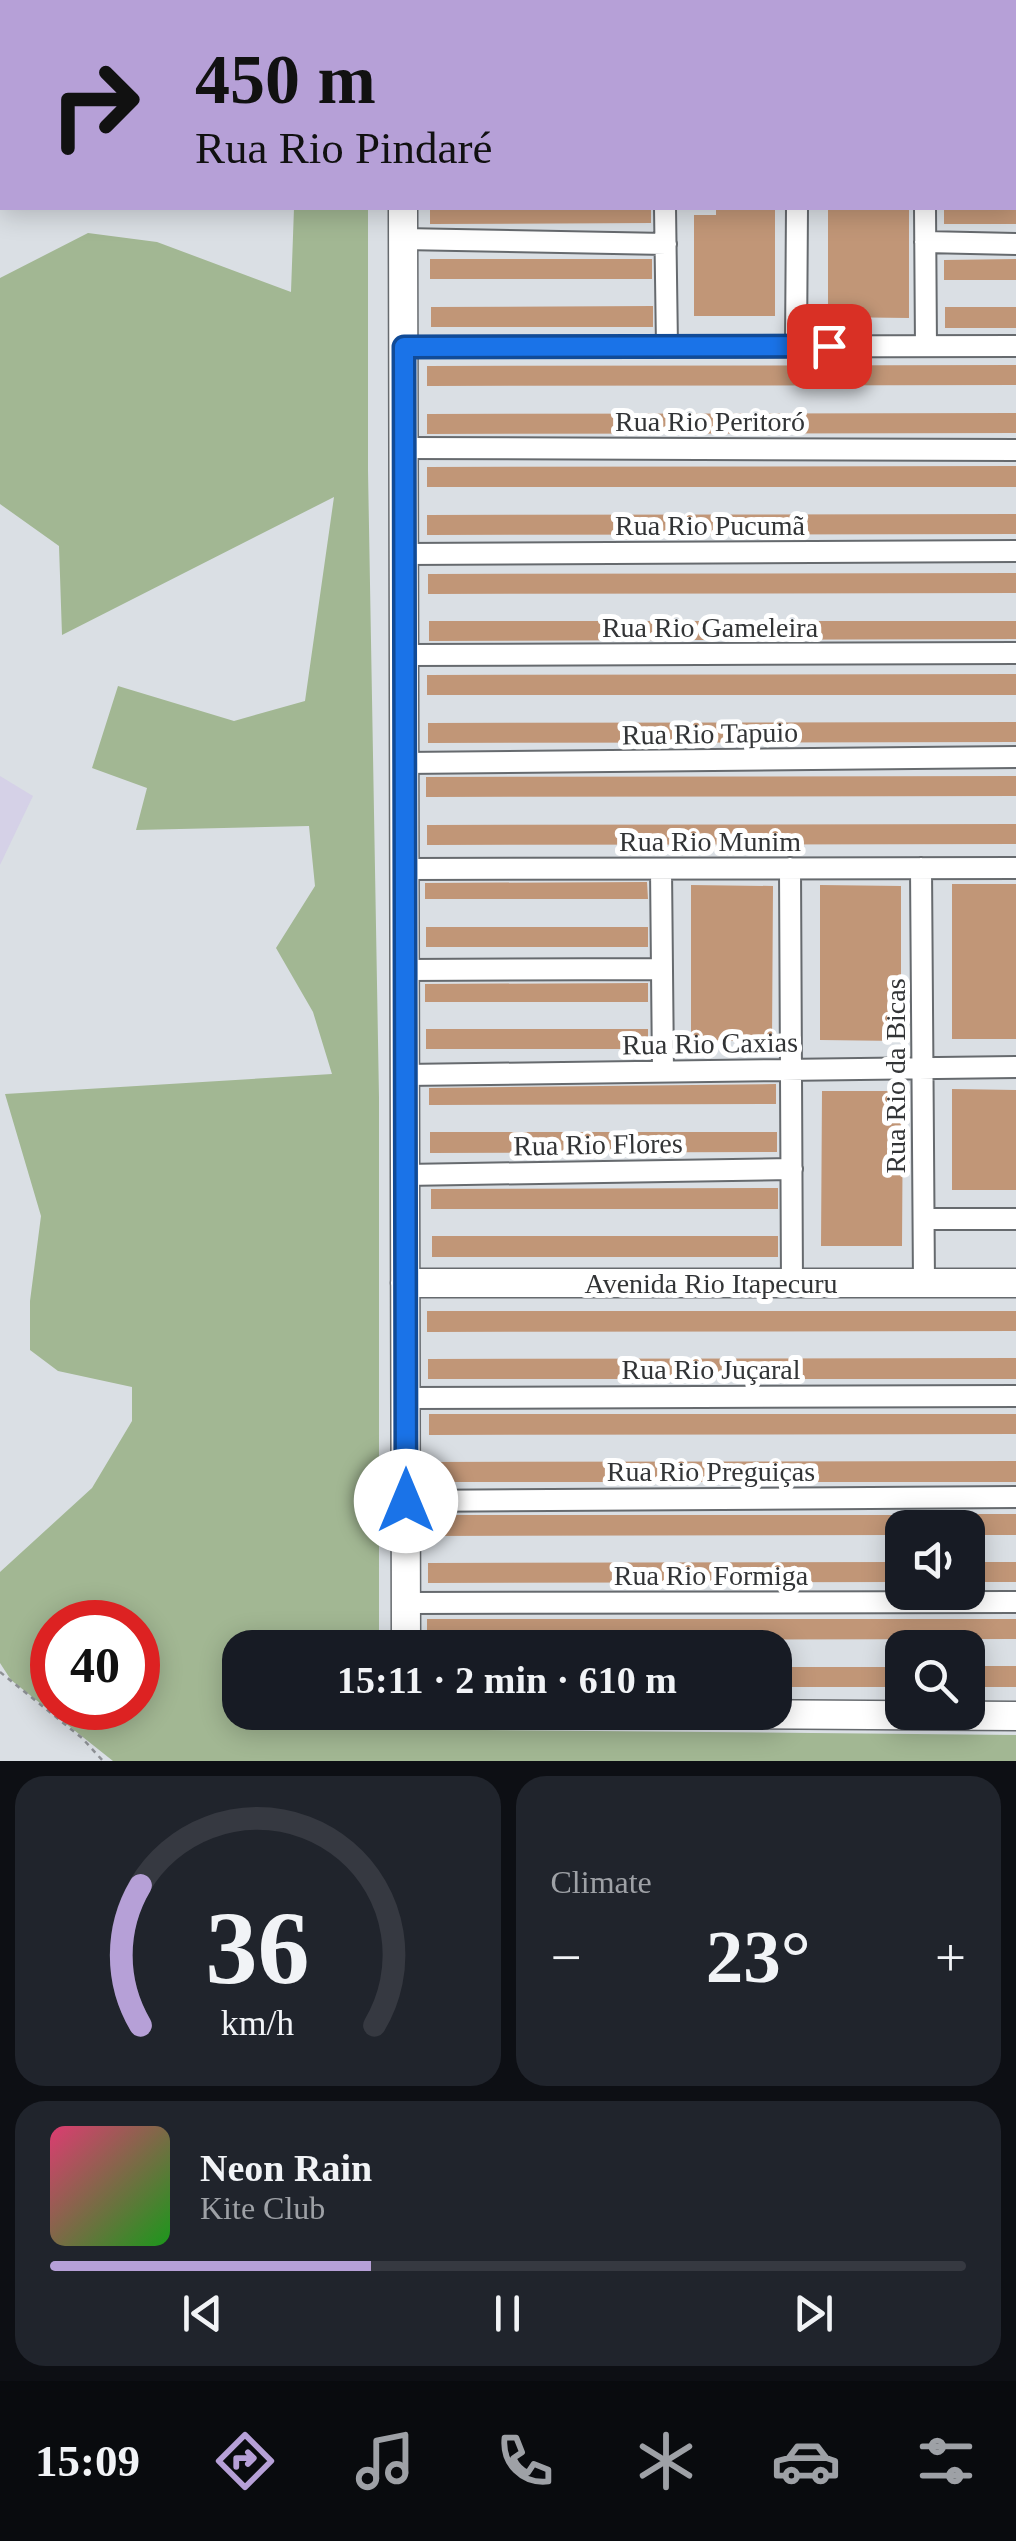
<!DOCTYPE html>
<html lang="en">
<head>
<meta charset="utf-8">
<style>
  body { margin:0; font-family:"Times New Roman",serif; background:#20242c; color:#f1f3f6; height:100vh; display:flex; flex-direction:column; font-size:38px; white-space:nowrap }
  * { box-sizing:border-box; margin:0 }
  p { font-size:32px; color:#9ea1a6 }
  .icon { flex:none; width:55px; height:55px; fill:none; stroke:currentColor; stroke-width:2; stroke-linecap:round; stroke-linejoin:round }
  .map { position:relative; height:1761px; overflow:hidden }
  .sheet { display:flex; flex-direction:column; gap:15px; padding:15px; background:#0d0f14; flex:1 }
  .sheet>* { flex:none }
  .banner { position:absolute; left:0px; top:0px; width:1018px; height:210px; box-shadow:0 5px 25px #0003; background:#b6a0d7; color:#111; overflow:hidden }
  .fabs { position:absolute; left:885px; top:1510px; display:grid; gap:20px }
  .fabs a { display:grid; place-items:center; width:100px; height:100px; border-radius:20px; background:#171b24; box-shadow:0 5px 25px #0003; font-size:50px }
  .speed { position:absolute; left:30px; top:1600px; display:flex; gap:20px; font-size:50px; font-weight:700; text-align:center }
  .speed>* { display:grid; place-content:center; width:130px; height:130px; border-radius:50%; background:#171b24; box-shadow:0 5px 25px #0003; line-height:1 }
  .speed .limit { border:15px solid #d22; background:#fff; color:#111 }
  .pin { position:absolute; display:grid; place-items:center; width:85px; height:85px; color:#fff; margin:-42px; border-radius:20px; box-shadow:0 5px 15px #0006 }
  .me { position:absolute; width:110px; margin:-55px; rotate:0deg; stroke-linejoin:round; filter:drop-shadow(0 0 8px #0008) }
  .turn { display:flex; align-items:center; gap:35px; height:210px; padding:0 30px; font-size:45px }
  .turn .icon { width:130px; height:130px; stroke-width:2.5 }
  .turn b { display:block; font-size:70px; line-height:85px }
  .big { font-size:75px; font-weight:600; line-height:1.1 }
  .sheet .tile { flex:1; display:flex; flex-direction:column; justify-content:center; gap:15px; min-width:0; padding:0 35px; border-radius:30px; background:#20242c }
  .sheet .dial { align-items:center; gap:0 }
  .dial svg { height:260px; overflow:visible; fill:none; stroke:#363941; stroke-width:7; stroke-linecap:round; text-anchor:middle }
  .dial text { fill:#f1f3f6; stroke:none }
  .song { display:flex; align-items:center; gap:30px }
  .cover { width:120px; height:120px; border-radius:15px; background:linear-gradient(135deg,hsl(340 70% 55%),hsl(120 70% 35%)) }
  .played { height:10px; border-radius:5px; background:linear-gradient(90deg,#b6a0d7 35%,#363941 35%) }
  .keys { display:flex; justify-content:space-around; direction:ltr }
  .heat { display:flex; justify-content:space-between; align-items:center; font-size:55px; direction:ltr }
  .sheet .tiles { flex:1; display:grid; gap:15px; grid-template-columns:1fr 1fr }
  .tile:last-child { grid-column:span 2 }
  .trip { position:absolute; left:222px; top:1630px; width:570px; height:100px; border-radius:30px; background:#171b24; box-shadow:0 5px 25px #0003; font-weight:600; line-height:100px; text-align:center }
  .dock { display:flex; height:160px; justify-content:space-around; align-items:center; background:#090b0e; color:#9ea1a6 }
  .dock .icon { width:70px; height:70px }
  .dock .current { color:#b6a0d7 }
  .dock b { font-size:45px; color:#f1f3f6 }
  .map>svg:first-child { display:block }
  .industrial { fill:#d5d1e7 }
  .green { fill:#a2b793; fill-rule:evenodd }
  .building { fill:#c19677 }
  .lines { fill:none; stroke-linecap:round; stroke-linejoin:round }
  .street-casing { stroke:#666a6e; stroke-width:24 }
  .secondary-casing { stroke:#666a6e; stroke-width:31 }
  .path { stroke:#8e9195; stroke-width:2.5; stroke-dasharray:5 5; stroke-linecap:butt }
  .street { stroke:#fff; stroke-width:20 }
  .secondary { stroke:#fff; stroke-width:28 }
  .route-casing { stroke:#114b97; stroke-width:25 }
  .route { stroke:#1a73e8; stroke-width:18 }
  .labels { text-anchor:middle; stroke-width:10; stroke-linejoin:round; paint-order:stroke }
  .street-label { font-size:28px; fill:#323436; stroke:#fff }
</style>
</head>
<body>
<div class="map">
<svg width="1016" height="1761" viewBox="0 0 1016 1761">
  <rect width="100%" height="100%" fill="#dadfe4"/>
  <path class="industrial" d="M0 776 33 796 0 865Z"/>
  <path class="green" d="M294 208H368V470L379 1098V1647L240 1648V1712L379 1713 380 1729 1016 1735V1761H113L11 1680 0 1663V1572L92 1488 132 1421V1387L58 1371 30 1350V1301L41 1216 5 1094 332 1074 313 1012 276 948 315 886 309 826 136 830 147 788 92 768 118 686 234 721 305 701 334 497 62 635 59 546 0 504V278L88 233 157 242 291 292ZM52 1622H138V1708H52Z"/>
  <path class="building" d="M430 208H651V223L430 224Z
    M716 208H775V316H694V215H716Z
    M828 208H909V318L828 317Z
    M944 208H1016V224H944Z
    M430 259H652V279H430Z
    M1016 259V280H944V260Z
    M653 306V327H431V307Z
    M945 307H1016V328H945Z
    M1016 365V385L427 386V366Z
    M1016 413V433L427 434V414Z
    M1016 466V487H427V467Z
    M1016 514V534L427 535V515Z
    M1016 573V593L428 594V574Z
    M429 621H1016V639L429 641Z
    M1016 674V695H427V675Z
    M1016 722V742L428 743V723Z
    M1016 776V796L426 797V777Z
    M1016 824V844L427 845V825Z
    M647 882 648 899H425V883Z
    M952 884H1016V1039H952Z
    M691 885 773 886 772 1041 691 1040Z
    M820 885 901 886V1041L820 1040Z
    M426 927H648V947H426Z
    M648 983V1002H425V984Z
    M426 1029H648V1049H426Z
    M776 1084V1104L429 1105V1088Z
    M952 1089 1016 1090V1190H952Z
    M822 1091H903L902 1246H821Z
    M430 1132H777V1152L430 1153Z
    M778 1188V1209H431V1189Z
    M432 1236H778V1257H432Z
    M427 1311H1016V1331L427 1332Z
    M1016 1358V1379H428V1359Z
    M429 1414H1016V1434L429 1435Z
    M1016 1461V1482H430V1462Z
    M966 1514H1016V1535H968Z
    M427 1515H898V1535L427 1536Z
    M899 1562V1582L428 1583V1563Z
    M968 1562H1016V1582H968Z
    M427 1619H1016V1639L427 1640Z
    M968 1666H1016V1687H968Z
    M780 1667H899V1687H780Z"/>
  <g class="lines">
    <defs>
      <path id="street" d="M664 0V2
        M797 0V2
        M924 0V2
        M537 2V0
        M1015 29H1016
        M1015 138H1016
        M665 208 667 346
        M925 208 926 346
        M403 239 666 244
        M925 242 1016 244
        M796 346 797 208
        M404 347 1016 346
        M404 448 1016 450
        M404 554 1016 551
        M404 655 1016 653
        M404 763 1016 757
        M790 868 792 1284
        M921 868 924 1283
        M404 869 1016 868
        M661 869 663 1071
        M405 970 661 969
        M405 1075 1016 1067
        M405 1175 792 1169
        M924 1219H1016
        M405 1398 1016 1396
        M406 1501 1016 1497
        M406 1603 1016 1602"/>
      <path id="secondary" d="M403 0V2
        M403 208 406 1648
        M405 1283H1016
        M417 1712 1016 1716"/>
    </defs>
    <use href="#street" class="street-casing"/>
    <use href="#secondary" class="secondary-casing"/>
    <path class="path" d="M0 1672 82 1738 103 1761"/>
    <use href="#street" class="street"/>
    <use href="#secondary" class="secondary"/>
  </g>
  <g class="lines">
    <defs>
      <path id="route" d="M406 1501 404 347 829 346"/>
    </defs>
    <use href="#route" class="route-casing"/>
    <use href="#route" class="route"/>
  </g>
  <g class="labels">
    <g class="street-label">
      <text x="710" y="431">Rua Rio Peritoró</text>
      <text x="710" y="535">Rua Rio Pucumã</text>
      <text x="710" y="637">Rua Rio Gameleira</text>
      <text transform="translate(710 733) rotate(-1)" y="10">Rua Rio Tapuio</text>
      <text x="710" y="851">Rua Rio Munim</text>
      <text transform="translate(710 1043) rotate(-1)" y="10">Rua Rio Caxias</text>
      <text transform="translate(895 1076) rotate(-90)" y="10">Rua Rio da Bicas</text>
      <text transform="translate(598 1144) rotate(-1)" y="10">Rua Rio Flores</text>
      <text x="711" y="1293">Avenida Rio Itapecuru</text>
      <text x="711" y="1379">Rua Rio Juçaral</text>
      <text x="711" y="1481">Rua Rio Preguiças</text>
      <text x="711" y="1585">Rua Rio Formiga</text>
    </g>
  </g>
</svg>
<div class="fabs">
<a><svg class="icon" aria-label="sound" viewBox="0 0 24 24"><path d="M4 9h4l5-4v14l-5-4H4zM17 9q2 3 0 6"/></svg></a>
<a><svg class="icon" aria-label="search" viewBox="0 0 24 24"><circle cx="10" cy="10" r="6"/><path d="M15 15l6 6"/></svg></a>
</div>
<div class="speed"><div class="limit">40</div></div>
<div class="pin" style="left:829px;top:346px;background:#d93025"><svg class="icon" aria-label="arrive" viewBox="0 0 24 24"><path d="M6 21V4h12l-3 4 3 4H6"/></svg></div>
<svg class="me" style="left:406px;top:1501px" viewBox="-20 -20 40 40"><circle r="19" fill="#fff"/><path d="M0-13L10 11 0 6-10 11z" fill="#1a73e8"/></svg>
<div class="trip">15:11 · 2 min · 610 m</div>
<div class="banner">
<div class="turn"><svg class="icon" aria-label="right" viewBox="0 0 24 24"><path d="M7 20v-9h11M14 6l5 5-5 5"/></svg><div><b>450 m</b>Rua Rio Pindaré</div></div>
</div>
</div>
<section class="sheet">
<div class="tiles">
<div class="tile dial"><svg viewBox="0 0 100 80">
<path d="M14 69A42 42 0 1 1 86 69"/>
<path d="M14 69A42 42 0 0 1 14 26" stroke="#b6a0d7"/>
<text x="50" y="56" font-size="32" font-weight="700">36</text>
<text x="50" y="72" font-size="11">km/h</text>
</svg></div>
<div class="tile"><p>Climate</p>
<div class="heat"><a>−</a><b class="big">23°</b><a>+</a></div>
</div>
<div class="tile">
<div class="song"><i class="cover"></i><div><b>Neon Rain</b><p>Kite Club</p></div></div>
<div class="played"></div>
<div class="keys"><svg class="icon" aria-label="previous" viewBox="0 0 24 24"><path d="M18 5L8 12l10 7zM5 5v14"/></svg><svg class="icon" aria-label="pause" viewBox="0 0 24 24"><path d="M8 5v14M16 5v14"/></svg><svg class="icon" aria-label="next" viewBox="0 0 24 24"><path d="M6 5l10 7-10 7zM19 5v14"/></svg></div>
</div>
</div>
</section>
<nav class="dock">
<b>15:09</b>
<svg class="icon current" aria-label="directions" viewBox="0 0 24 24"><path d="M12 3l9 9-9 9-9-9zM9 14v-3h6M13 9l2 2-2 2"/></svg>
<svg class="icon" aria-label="music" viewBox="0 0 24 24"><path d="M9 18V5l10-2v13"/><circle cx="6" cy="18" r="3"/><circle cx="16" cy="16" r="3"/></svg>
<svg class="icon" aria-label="phone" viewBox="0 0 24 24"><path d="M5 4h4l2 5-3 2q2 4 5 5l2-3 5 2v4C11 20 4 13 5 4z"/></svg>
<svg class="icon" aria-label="climate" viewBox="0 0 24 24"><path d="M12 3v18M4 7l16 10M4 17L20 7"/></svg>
<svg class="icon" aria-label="car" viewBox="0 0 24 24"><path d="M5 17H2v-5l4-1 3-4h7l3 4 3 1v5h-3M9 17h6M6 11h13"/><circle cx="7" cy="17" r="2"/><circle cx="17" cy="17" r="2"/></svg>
<svg class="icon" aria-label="filters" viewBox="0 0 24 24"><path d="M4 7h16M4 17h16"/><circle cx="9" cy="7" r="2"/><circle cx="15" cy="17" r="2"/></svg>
</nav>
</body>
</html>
